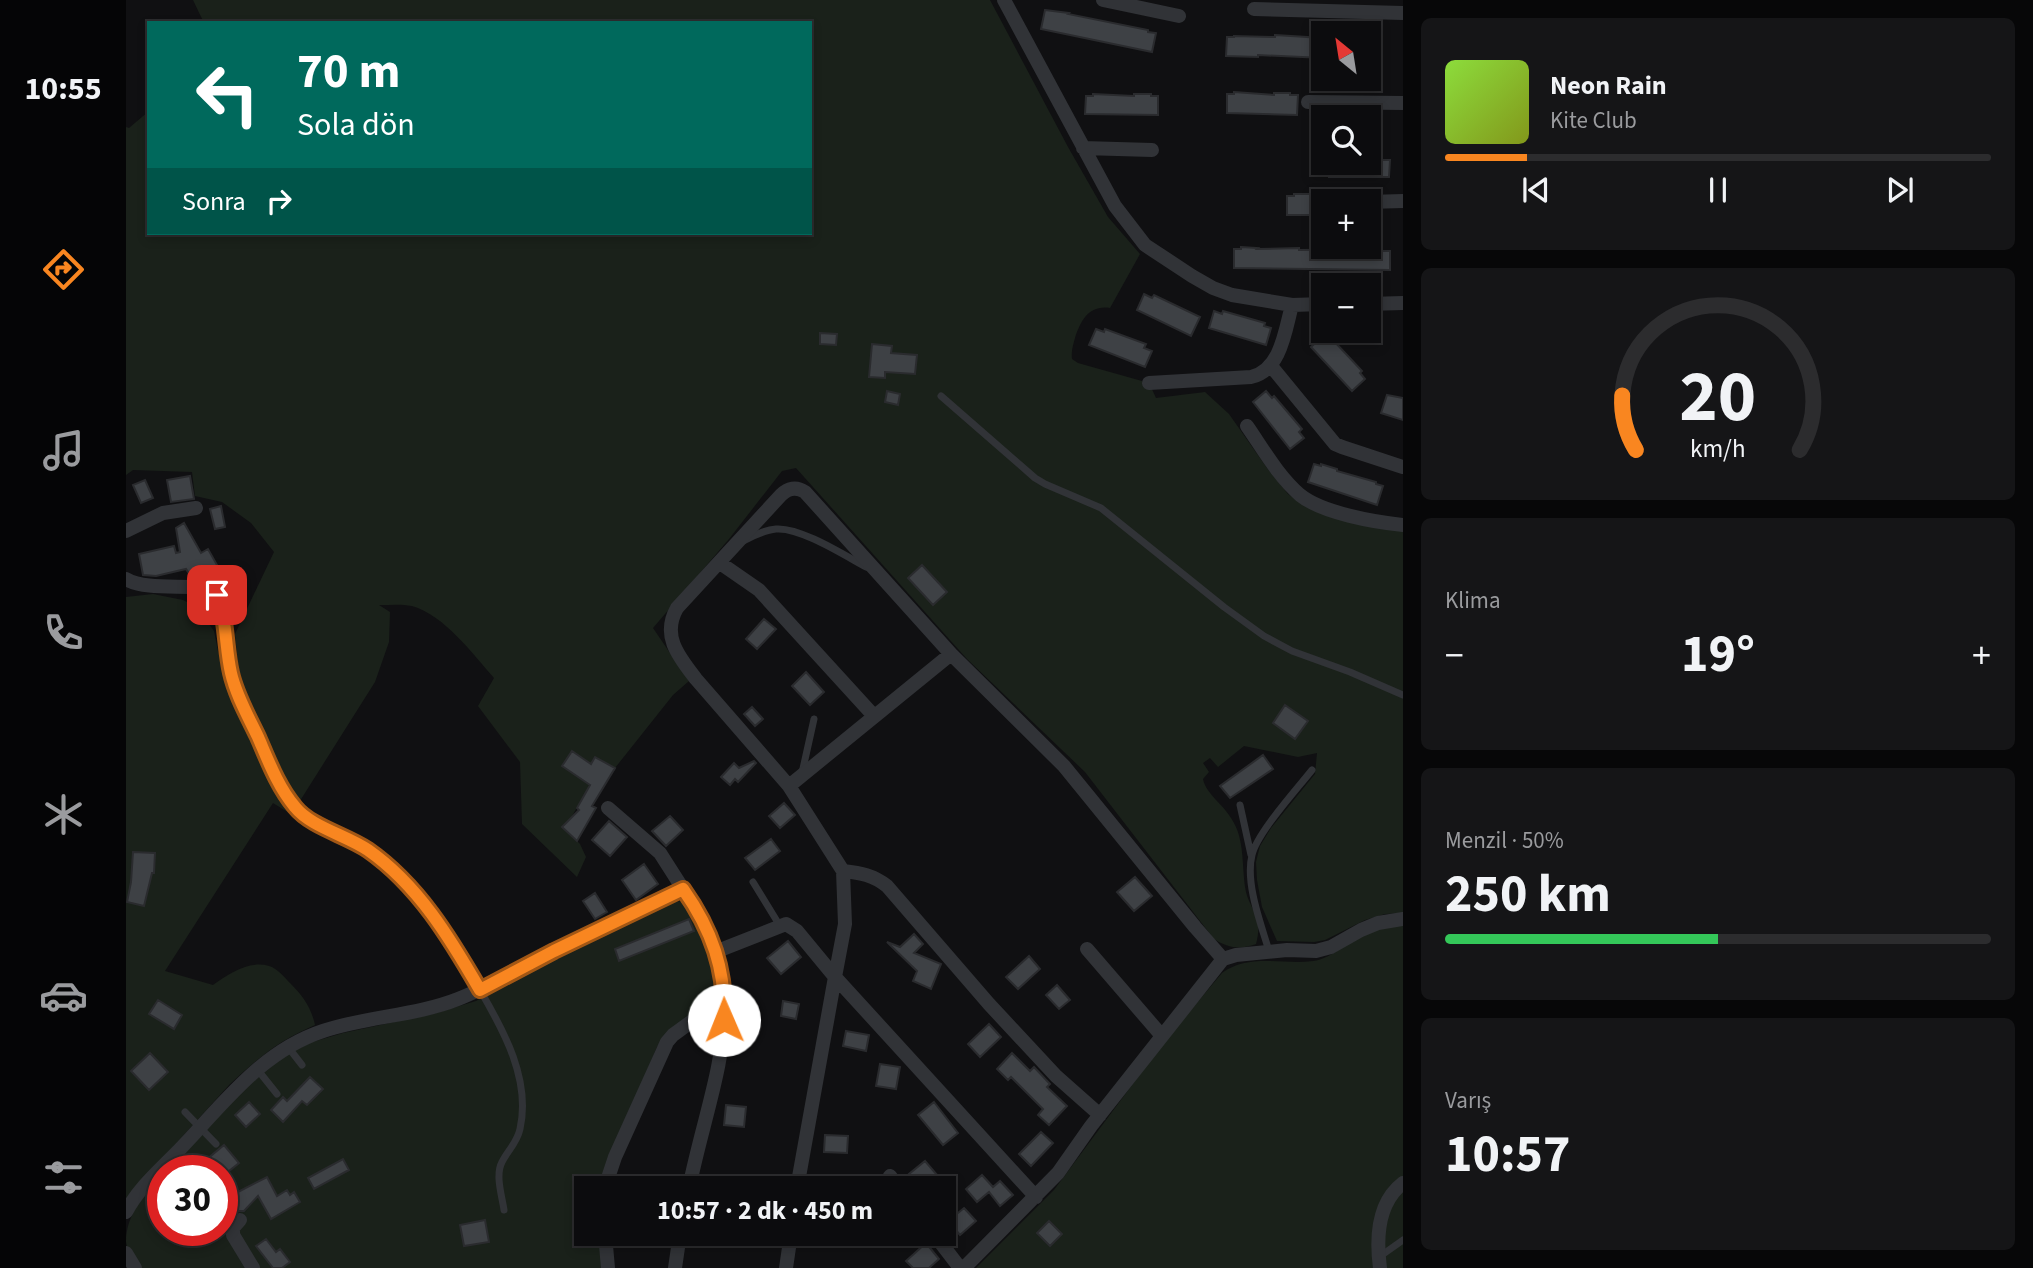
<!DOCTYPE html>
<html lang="tr">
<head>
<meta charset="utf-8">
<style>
  body { margin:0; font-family:"Source Sans 3",sans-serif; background:#151517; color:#f1f3f6; height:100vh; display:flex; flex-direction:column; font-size:26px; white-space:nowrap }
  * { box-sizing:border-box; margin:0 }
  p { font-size:23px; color:#9a9b9e }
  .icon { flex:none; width:38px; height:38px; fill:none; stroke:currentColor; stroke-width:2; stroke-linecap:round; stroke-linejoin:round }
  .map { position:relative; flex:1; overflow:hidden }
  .details { display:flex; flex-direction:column; gap:18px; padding:18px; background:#070708; width:630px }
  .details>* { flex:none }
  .guide { position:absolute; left:21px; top:21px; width:665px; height:214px; border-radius:0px; box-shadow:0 4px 10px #0003,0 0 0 2px #2c2c2e; background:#00695c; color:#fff; overflow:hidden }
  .needle { width:46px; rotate:330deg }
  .tools { position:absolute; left:1185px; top:21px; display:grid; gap:14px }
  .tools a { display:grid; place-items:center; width:70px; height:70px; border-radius:0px; background:#0c0c0e; box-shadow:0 4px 10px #0003,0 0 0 2px #2c2c2e; font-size:35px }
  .speed { position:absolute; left:21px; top:1155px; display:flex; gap:14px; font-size:35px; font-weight:700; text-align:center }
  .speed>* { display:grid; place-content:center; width:91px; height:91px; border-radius:50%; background:#0c0c0e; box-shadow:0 4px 10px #0003,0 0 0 2px #2c2c2e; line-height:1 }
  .speed .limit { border:10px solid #d22; background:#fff; color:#111 }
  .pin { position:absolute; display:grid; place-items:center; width:60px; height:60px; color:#fff; margin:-30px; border-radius:14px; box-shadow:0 4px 10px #0006 }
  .me { position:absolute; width:77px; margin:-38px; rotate:359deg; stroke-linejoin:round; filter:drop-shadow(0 0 5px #0008) }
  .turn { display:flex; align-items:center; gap:24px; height:147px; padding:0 35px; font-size:32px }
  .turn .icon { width:91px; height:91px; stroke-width:2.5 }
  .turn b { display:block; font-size:49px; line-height:60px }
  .then { display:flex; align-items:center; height:66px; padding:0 35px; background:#0003; gap:14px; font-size:26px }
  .big { font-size:52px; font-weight:700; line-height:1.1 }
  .details .card { flex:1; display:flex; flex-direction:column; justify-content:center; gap:10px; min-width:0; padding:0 24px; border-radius:10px; background:#151517 }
  .details .dial { align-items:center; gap:0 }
  .dial svg { height:182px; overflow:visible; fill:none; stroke:#2c2c2e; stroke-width:7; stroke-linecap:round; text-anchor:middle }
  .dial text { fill:#f1f3f6; stroke:none }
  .song { display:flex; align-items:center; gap:21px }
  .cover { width:84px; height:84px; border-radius:10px; background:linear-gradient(135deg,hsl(90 70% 55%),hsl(70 70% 35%)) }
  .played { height:7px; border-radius:4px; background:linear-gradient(90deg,#f98620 15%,#2c2c2e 15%) }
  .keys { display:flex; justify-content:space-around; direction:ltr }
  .heat { display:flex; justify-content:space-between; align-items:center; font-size:38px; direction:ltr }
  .charge { height:10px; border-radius:5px; background:linear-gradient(90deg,#34c759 50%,#2c2c2e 0) }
  .trip { position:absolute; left:448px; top:1176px; width:382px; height:70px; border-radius:0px; background:#0c0c0e; box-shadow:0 4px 10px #0003,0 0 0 2px #2c2c2e; font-weight:700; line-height:70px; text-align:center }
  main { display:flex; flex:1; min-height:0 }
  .dock { display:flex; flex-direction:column; width:126px; justify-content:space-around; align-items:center; background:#050506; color:#9a9b9e }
  .dock .icon { width:49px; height:49px }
  .dock .current { color:#f98620 }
  .dock b { font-size:32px; color:#f1f3f6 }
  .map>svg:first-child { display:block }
  .green { fill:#1a211a }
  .building { fill:#3e4145; stroke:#2a2b2e; stroke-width:2 }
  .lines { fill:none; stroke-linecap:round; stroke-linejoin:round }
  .service { stroke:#313337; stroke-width:7 }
  .minor { stroke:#313337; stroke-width:14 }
  .route-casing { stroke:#a25715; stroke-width:18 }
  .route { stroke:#f98620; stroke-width:12 }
</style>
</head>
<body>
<main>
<nav class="dock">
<b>10:55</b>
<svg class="icon current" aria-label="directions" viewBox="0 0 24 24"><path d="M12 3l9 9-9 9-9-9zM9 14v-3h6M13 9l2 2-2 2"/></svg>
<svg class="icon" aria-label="music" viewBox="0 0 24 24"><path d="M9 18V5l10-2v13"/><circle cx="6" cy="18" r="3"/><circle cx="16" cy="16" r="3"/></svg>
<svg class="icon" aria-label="phone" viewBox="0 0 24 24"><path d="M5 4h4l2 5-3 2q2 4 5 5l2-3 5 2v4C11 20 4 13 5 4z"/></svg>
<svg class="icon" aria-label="climate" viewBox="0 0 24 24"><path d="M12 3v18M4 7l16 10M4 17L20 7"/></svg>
<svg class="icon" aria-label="car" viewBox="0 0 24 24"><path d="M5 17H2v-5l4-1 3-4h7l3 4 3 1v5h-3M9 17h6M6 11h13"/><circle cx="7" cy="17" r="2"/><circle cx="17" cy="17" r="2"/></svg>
<svg class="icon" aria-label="filters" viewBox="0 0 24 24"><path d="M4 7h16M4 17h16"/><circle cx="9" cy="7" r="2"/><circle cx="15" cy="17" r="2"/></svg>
</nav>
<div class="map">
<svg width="1277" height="1268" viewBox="0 0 1277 1268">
  <rect width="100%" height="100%" fill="#101012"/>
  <path class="green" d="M67 0H864L942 147 982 217 1014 254 984 308C963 305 955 320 949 338 947 345 945 352 946 359L952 363 1023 383 1030 398 1079 392 1103 414 1141 468 1162 494 1178 505 1277 529V913L1259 914 1239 920 1199 940 1188 942 1151 941 1136 907 1131 880 1130 862 1134 846 1145 828 1189 774 1191 753 1172 757 1118 746 1092 767 1084 758 1077 763 1083 772 1077 779C1080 794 1097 804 1105 818 1120 840 1115 867 1120 892 1122 902 1130 912 1132 922 1133 929 1132 937 1130 944 1114 950 1102 948 1088 939L959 772 841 659 670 468 656 471 603 539 527 628 563 681 547 695 489 768 470 757 462 768 470 774 445 818 437 827 454 844 460 857 451 877 396 824 394 762 352 706 368 678C347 654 318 615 286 606 276 604 264 605 253 605L264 612 263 642 249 682 172 804 126 712 113 674 109 634 148 552 125 523 96 502 69 496 66 472 7 470 0 475V127L3 128 23 111V233H684V23H78Z
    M27 594 57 600 71 607 88 631 92 651 110 701 150 789 168 816 147 803 39 971 87 985C102 974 123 960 143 966 151 968 158 977 164 983 177 996 185 1007 189 1025 152 1041 132 1058 103 1085L0 1199V597Z
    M559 901C572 918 594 975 587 995 585 1000 580 1005 577 1008 561 1022 542 1029 531 1047L484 1157 475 1188H460V1234H473L477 1268H12C8 1260 1 1251 0 1242 0 1214 20 1192 37 1174V1230H96V1171H40L100 1104 156 1058 183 1043 217 1033 310 1013 350 1001 396 974 546 902Z
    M1277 924V1268H850L928 1190 1038 1042 1096 973C1123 953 1156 965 1187 961 1206 959 1226 938 1245 930 1254 926 1267 926 1277 924Z"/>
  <path class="building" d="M919 10 943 13 942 14 1022 30V32L1030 33 1026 52 915 29Z
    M1149 35 1197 38V58L1132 55V57L1100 56 1101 37H1108V36L1149 37Z
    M1242 39 1253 40 1252 59H1242Z
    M1108 92 1148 95V93H1164V95H1172L1171 115 1101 113V94H1108Z
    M967 94 1008 96V94H1025V96H1032V115L959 114 960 96H967Z
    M1242 156H1256V160H1264L1263 177H1203V163H1242Z
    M1168 194H1193L1187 199 1185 203 1187 209 1193 215H1161V196H1168Z
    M1115 247 1132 248 1131 249 1173 248V250L1256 249V251H1264V270L1108 268V249H1115Z
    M1018 294 1026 298 1028 295 1074 317 1065 336 1011 310Z
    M1088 311 1096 314 1097 311 1139 323 1138 326 1145 328 1140 345 1083 328Z
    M970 329 978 332 979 329 1020 344 1018 348 1026 351 1019 367 963 345Z
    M694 333 711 334 710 345 694 344Z
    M1198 335 1204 342 1207 340 1236 371 1234 373 1239 379 1226 391 1185 347Z
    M746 344 766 346 765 353 791 355 789 374 759 372V378L743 377Z
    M761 391 774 394 772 405 759 402Z
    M1140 391 1146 398 1148 396 1176 429 1173 432 1178 438 1164 449 1127 402Z
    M1261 395 1277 398V420L1255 413Z
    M1188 464 1195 466V464L1211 469V471L1250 482V484L1257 486 1251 505 1182 482Z
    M64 476 68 499 45 502 41 480Z
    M19 480 27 498 15 503 7 485Z
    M95 506 99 527 89 529 84 509Z
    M58 523 75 553 82 549 91 565 68 577H65L60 569 30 576 17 575 13 554 48 546 50 553 54 552 50 528Z
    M796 565 821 592 807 605 782 578Z
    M638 619 650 629 631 649 620 639Z
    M680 672 698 692 684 705 666 686Z
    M1159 705 1182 721 1169 739 1147 723Z
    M626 707 637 719 629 726 618 714Z
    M446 751 465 764 469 757 489 768 466 806 470 808 451 841 436 827 453 810 451 808 464 785 436 766Z
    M1137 755 1147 769 1104 798 1094 786Z
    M628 761 630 763 612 782 609 779 604 785 595 777 608 763 613 768Z
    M658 803 669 815 654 828 643 816Z
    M544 816 557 830 540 846 526 831Z
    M483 821 501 837 484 856 466 840Z
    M645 839 654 851 629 870 619 858Z
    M7 852 29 853 28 873H26L18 906 1 902 5 882Z
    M518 864 532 884 510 900 496 880Z
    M1009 877 1026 896 1008 911 991 892Z
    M469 893 481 912 469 919 457 901Z
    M563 919 568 931 493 961 489 949Z
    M788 934 797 944 788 953 815 964 805 989 787 981 791 971 761 942 774 947Z
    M662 941 675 957 655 974 641 958Z
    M903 956 914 969 892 989 880 977Z
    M931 985 944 1000 933 1009 920 995Z
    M32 1000 56 1015 48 1029 23 1014Z
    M657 1001 673 1004 670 1019 655 1016Z
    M863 1024 875 1037 854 1057 842 1044Z
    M720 1031 743 1035 740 1051 717 1046Z
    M24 1053 42 1072 23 1090 5 1071Z
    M886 1053 904 1071 908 1067 924 1084 921 1087 941 1106 923 1125 912 1115 917 1109 885 1077 882 1080 871 1069Z
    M754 1064 774 1067 770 1089 750 1086Z
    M184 1077 197 1089 181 1105 176 1101 157 1122 145 1110 157 1097 161 1101Z
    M123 1102 134 1114 120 1127 109 1115Z
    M808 1102 832 1133 817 1145 792 1115Z
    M600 1105 620 1107 618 1127 598 1125Z
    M915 1132 927 1143 905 1166 893 1154Z
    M699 1135 722 1136 721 1153 698 1152Z
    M98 1145 113 1163 98 1175 90 1164 86 1168 80 1160Z
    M217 1159 223 1170 188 1189 182 1178Z
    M799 1161 818 1183 811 1188H794L783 1174Z
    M856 1175 867 1187 874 1181 887 1195 874 1206 863 1192 851 1202 840 1189Z
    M141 1177 151 1196 161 1190 164 1195 168 1192 174 1202 145 1219 132 1196 118 1211H112L101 1201 111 1191 112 1192Z
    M838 1208 850 1221 834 1235 824 1223 829 1219 827 1217Z
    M359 1220 363 1242 338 1246 334 1225Z
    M923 1221 936 1234 924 1246 911 1233Z
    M760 1234H785L769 1246Z
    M140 1239 150 1252 154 1249 164 1262 156 1268H147L130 1246Z
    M800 1243 813 1259 803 1268H787L780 1261Z"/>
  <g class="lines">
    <path class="service" d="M815 396 909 478 919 484 975 508 1098 607 1138 636 1166 651 1224 672 1277 695
      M619 540C629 535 639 530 650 529 674 527 718 555 740 567
      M676 773 688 719
      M1114 805 1125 855
      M627 882 654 926
      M1143 951C1135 924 1119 883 1126 855 1131 833 1171 789 1186 770
      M354 990C378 1031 405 1080 394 1129 391 1143 382 1150 376 1162 369 1175 376 1196 378 1210
      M162 1047 176 1065
      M131 1069 151 1094
      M59 1112 90 1144
      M622 1181 667 1188
      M1253 1257 1277 1240"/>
    <path class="minor" d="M878 0 989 206 1019 245 1066 276 1087 288 1106 295 1166 305 1197 304
      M977 0 1053 16
      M1128 9 1277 13
      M1182 102 1277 103
      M957 148 1026 150
      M1242 202 1277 201
      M1195 204H1197
      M1242 304 1277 303
      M1145 366 1209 444 1216 447 1277 467
      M1023 383 1125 377C1155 370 1159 331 1166 305
      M1121 426C1137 449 1152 476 1174 495 1196 513 1248 522 1277 525
      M0 531 37 513 70 508
      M594 563 633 590 748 716
      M0 579C24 593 74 581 88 592 102 604 101 651 104 669 108 693 122 716 132 738 142 758 151 780 163 799 180 828 221 834 246 853 294 889 325 939 354 990
      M663 786 825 654
      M482 808 534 853 557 889
      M717 871 663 786 570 679C553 657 535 636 551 608L655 495C662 488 670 486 679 492L825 654 938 766 1069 927 1097 959
      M961 949 1036 1036
      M589 952 660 924 671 931 709 977 719 924 717 871C735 873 747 875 761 886L863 1004 930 1076 974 1115
      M709 977 910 1197
      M764 1176 773 1188
      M482 1188 483 1175 489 1157 541 1042 547 1035 599 997
      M671 1188 709 977
      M0 1212C13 1187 36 1168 55 1148 98 1103 136 1051 197 1031 241 1016 289 1016 332 999 365 986 395 967 427 951 470 929 514 910 557 889 632 996 586 1075 563 1188
      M114 1220 107 1228V1235L127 1268
      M479 1234 482 1268
      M808 1234 834 1268
      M0 1253 9 1268
      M549 1268 554 1234
      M660 1268 665 1234
      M838 1268 932 1173 965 1126 1097 959 1110 955 1161 950 1190 951 1205 947 1235 930 1252 923 1277 919
      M1254 1268C1250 1238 1251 1203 1277 1183"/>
  </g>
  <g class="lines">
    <defs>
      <path id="route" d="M91 595C101 620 99 647 105 673 110 695 122 716 132 737 142 760 152 787 169 807 185 827 220 835 242 850 292 885 324 938 354 990L428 951 557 889C586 930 600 970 598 1020"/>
    </defs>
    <use href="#route" class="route-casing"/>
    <use href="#route" class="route"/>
  </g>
</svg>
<div class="tools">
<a><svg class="needle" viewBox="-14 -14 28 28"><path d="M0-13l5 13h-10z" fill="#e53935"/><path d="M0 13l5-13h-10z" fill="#9a9b9e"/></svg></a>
<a><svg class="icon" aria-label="search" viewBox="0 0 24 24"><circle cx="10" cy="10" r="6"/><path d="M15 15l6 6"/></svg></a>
<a>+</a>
<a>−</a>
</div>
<div class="speed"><div class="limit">30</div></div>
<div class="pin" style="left:91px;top:595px;background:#d93025"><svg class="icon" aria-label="arrive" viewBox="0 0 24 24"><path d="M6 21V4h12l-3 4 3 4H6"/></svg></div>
<svg class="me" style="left:598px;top:1020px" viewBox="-20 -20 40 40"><circle r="19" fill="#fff"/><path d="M0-13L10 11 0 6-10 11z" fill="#f98620"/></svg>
<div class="trip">10:57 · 2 dk · 450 m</div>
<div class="guide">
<div class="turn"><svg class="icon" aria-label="left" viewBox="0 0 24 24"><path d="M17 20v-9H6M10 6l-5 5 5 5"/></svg><div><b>70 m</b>Sola dön</div></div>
<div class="then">Sonra<svg class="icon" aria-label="right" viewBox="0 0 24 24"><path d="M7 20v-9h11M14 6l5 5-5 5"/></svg></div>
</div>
</div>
<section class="details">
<div class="card">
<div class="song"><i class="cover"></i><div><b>Neon Rain</b><p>Kite Club</p></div></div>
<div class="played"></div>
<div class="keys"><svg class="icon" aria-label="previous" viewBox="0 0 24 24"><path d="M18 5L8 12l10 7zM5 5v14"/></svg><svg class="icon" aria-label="pause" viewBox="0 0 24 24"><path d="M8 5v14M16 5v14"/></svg><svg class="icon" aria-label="next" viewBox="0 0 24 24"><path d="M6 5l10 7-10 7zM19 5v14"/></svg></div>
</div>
<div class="card dial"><svg viewBox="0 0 100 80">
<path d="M14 69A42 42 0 1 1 86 69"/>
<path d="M14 69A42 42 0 0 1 8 45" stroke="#f98620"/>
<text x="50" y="56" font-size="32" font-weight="700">20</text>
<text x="50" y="72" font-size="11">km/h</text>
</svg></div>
<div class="card"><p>Klima</p>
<div class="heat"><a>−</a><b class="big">19°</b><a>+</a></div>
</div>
<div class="card"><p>Menzil · 50%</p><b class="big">250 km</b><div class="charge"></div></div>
<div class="card"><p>Varış</p><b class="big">10:57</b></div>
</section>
</main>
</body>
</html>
